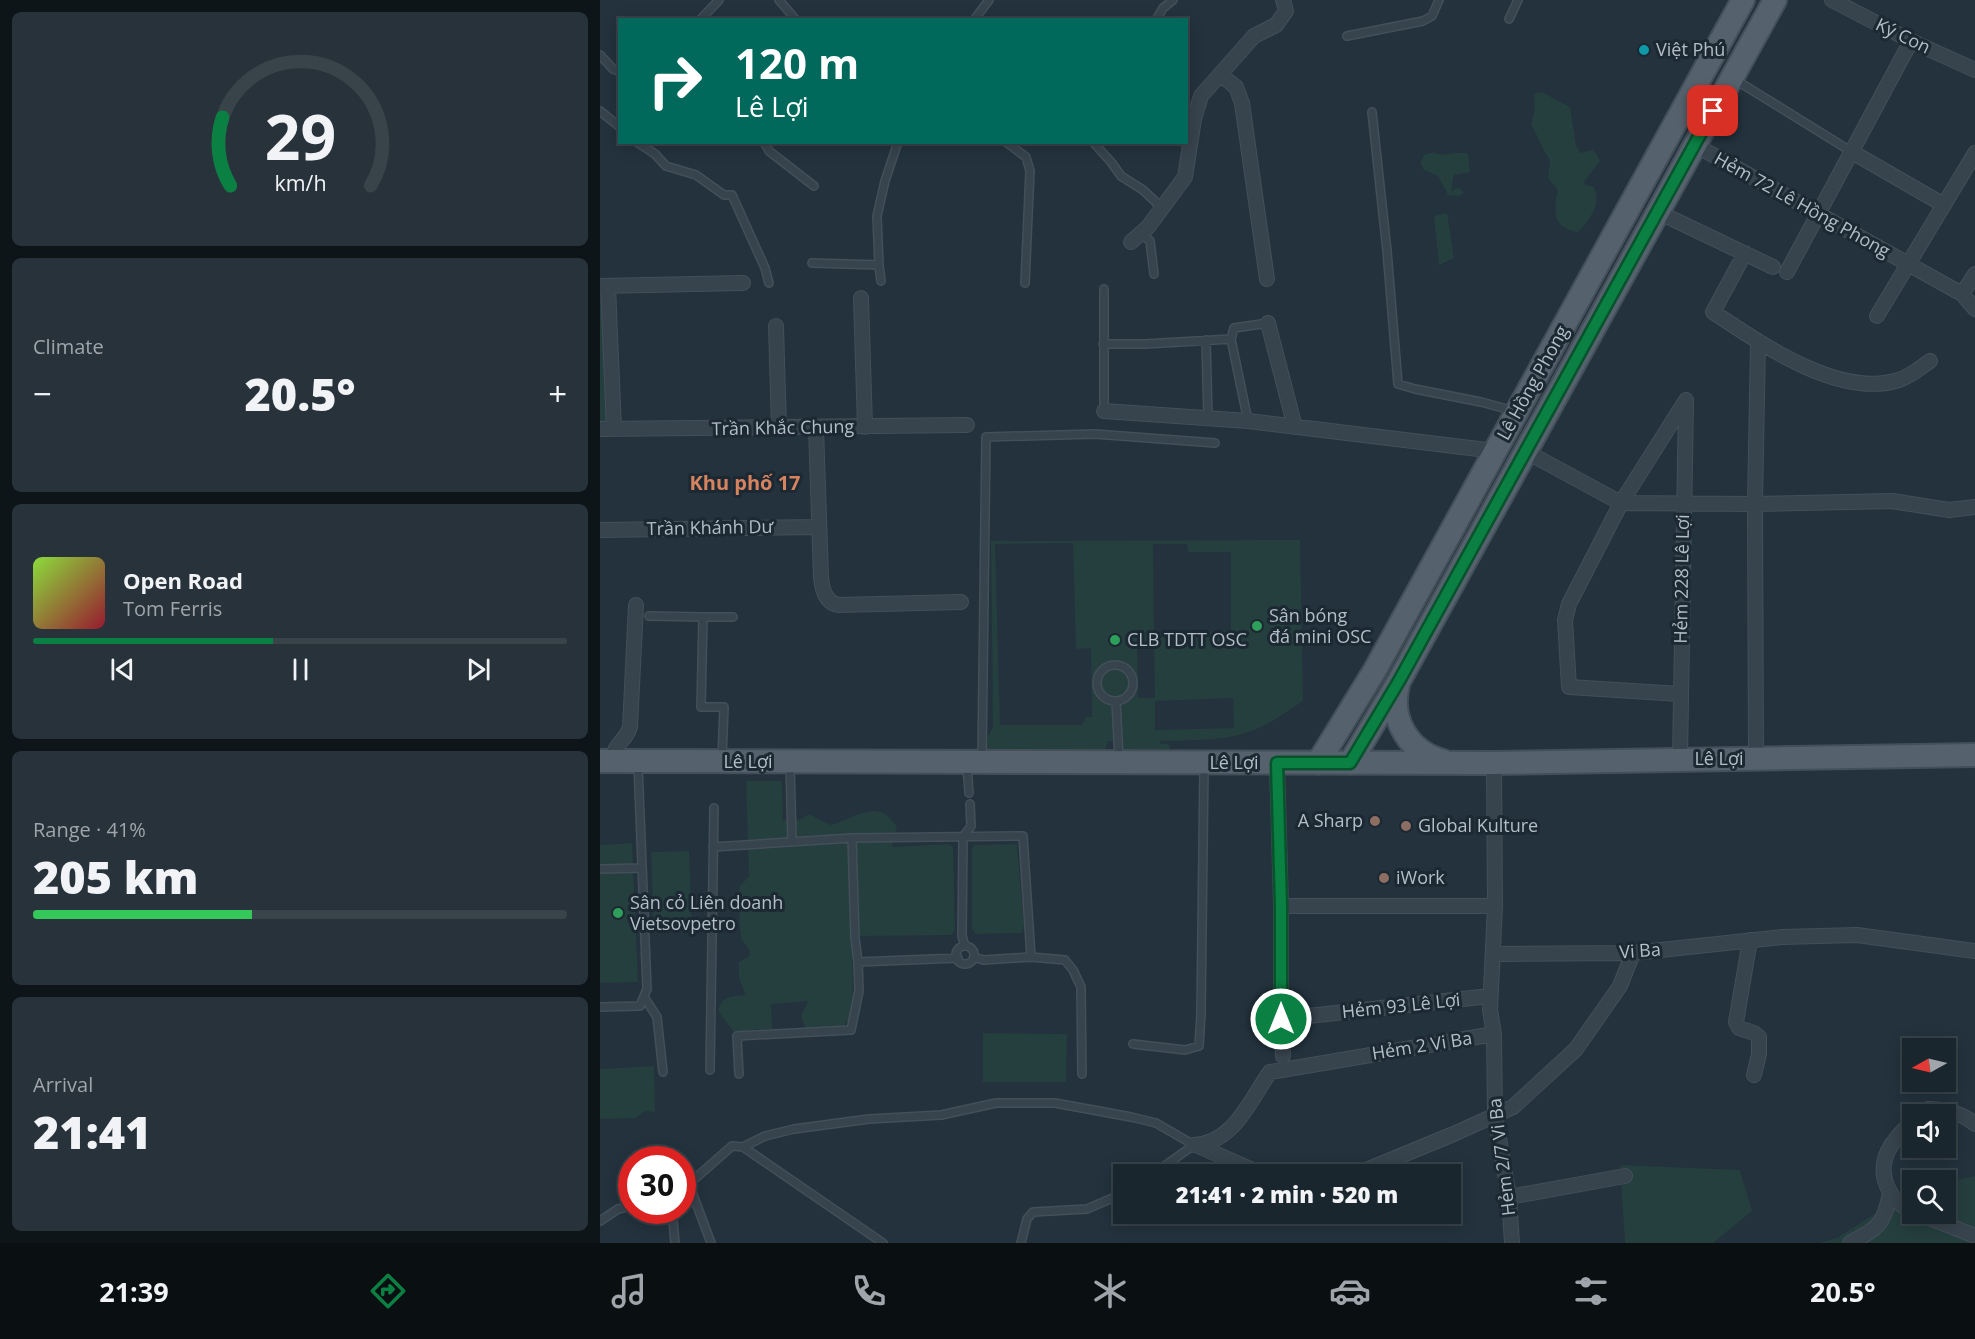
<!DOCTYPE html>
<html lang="en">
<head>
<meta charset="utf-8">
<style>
  body { margin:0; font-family:"Open Sans",sans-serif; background:#27323a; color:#f1f3f6; height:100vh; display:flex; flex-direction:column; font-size:22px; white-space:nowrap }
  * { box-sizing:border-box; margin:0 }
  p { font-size:20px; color:#9fa5aa }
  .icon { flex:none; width:33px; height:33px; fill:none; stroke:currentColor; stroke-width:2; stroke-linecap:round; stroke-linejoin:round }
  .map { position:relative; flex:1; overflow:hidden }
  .details { display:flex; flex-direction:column; gap:12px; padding:12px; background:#0e1519; width:600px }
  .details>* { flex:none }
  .hud { position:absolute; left:18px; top:18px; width:570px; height:126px; border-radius:0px; box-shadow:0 3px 15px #0003,0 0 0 2px #38434a; background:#00695c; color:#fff; overflow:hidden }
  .needle { width:39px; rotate:262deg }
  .fabs { position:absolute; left:1302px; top:1038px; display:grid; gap:12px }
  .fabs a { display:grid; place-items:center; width:54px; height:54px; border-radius:0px; background:#1a262e; box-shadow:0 3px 15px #0003,0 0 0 2px #38434a; font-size:30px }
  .speed { position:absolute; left:18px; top:1146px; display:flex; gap:12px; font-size:30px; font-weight:700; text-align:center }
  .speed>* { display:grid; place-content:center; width:78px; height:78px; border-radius:50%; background:#1a262e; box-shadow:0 3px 15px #0003,0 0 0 2px #38434a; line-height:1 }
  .speed .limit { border:9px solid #d22; background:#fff; color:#111 }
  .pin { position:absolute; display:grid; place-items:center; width:51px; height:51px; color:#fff; margin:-26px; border-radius:12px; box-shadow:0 3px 9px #0006 }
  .me { position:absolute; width:66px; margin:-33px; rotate:0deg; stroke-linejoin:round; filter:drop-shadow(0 0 4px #0008) }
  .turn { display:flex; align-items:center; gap:21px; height:126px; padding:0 18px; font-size:27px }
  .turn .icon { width:78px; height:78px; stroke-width:2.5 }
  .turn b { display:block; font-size:42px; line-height:51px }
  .big { font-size:45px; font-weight:800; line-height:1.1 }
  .details .widget { flex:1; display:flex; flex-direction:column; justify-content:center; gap:9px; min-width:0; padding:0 21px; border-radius:9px; background:#27323a }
  .details .dial { align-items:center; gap:0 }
  .dial svg { height:156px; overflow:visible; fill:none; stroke:#38434a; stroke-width:7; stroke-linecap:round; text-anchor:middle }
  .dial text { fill:#f1f3f6; stroke:none }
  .song { display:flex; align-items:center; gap:18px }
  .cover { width:72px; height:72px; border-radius:9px; background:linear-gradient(135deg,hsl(90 70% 55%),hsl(350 70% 35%)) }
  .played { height:6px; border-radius:3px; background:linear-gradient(90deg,#0b8043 45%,#38434a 45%) }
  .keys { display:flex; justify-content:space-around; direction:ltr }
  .heat { display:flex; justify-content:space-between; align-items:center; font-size:33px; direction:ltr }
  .charge { height:9px; border-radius:4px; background:linear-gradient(90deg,#34c759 41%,#38434a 0) }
  .trip { position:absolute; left:513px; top:1164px; width:348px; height:60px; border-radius:0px; background:#1a262e; box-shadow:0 3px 15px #0003,0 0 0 2px #38434a; font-weight:800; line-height:60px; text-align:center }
  .tab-bar { display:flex; height:96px; justify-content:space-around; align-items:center; background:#0a0f12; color:#9fa5aa }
  .tab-bar .icon { width:42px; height:42px }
  .tab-bar .active { color:#0b8043 }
  .tab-bar b { font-size:27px; color:#f1f3f6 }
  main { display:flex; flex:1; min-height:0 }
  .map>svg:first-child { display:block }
  .green { fill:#253e3e; fill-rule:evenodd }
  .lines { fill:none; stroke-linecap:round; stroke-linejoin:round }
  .lane-casing { stroke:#434f59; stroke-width:10 }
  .street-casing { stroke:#434f59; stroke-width:16 }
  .primary-casing { stroke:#434f59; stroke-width:26 }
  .lane { stroke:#37434d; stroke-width:7 }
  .street { stroke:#37434d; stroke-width:14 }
  .primary { stroke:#55626d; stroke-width:22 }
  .route-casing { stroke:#07532c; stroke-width:15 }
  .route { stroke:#0b8043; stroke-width:10 }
  .culture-dot { fill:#0f9aa8; stroke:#1c2832; stroke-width:2 }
  .leisure-dot { fill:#2e9e5b; stroke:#1c2832; stroke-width:2 }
  .education-dot { fill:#8d6e63; stroke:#1c2832; stroke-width:2 }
  .labels { text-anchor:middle; stroke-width:6; stroke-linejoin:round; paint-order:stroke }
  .street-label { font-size:18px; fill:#b3bec9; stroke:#1c2832 }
  .poi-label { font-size:18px; fill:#b3bec9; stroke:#1c2832; text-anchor:start }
  .neighbourhood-label { font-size:20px; font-weight:bold; fill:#d68460; stroke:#1c2832 }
</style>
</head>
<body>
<main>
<section class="details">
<div class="widget dial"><svg viewBox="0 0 100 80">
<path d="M14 69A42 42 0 1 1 86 69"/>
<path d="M14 69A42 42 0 0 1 10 34" stroke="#0b8043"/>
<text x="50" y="56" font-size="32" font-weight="700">29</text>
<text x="50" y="72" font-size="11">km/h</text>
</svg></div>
<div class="widget"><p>Climate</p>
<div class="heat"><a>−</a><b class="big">20.5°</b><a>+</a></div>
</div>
<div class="widget">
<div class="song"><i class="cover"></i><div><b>Open Road</b><p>Tom Ferris</p></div></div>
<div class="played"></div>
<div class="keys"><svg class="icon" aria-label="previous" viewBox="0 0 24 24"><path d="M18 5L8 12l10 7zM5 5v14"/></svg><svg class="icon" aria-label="pause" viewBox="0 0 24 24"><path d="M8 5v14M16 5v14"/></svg><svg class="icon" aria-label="next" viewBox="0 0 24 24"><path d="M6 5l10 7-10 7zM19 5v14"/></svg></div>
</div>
<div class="widget"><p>Range · 41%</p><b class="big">205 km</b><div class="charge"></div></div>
<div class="widget"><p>Arrival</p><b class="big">21:41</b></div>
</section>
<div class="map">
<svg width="1375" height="1243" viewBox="0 0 1375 1243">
  <rect width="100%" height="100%" fill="#23323d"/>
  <path class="green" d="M942 92 970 107 976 145 980 153 992 150 996 153 1000 161 984 182 986 185 994 187C1002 204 990 220 978 232 952 229 953 210 958 190L948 178 950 160C941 148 939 137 931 125L935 108 934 94Z
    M833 152C844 158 856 150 868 154L870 172 854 175 851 191 858 188 863 191V194L858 196 848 195 838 176 824 170 820 163 824 155Z
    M847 213 854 258 839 265 834 216Z
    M0 298H2L8 422H0Z
    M700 540 703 701C689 710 674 721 659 728 628 742 593 740 560 741L561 744 565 743 570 746 569 753H515L512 741H508L500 766 376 757 393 727 391 541ZM473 543 476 649 491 648 492 717H486L482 725H400L395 544ZM553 544H587L588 552H631V631L554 633ZM554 641 555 698H538L537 642ZM633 698 634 728 555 730V701Z
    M146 781H182L183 821 191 814 199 820 209 814 231 825C256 818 278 796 297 827L292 847 348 844 353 847 355 930 351 935 259 936 257 934 251 875 253 992 262 1002 260 1013 248 1020 240 1034 219 1035 206 1030 201 1016 208 1001 171 1004 172 1029H155L152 1033 135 1034 118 1011C122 996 132 996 146 995L139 978V962L150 956 149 949 141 939 138 898 140 886 149 876Z
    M32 843 38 982 0 983V845Z
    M417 844 424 927 421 933 376 934 372 929V848L375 845Z
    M89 851 92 931 54 933 51 852Z
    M383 1033 467 1034 466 1082H383Z
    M54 1066 55 1112 45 1111 36 1118 0 1119V1069Z
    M1020 1165 1140 1170 1152 1211 1113 1243H1025Z
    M1375 1176V1243H1219L1237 1238 1312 1190V1214H1346V1182Z"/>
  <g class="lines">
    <defs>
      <path id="lane" d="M179 0 196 20
        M909 19 918 0
        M100 20 119 0
        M374 20 389 0
        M556 20 563 8 573 0
        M747 36 823 21 832 16 839 0
        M0 55 13 69 20 72
        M1134 79 1252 152
        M0 111 20 127
        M772 112 787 251 798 384 815 389 881 402 914 411
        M37 142 55 154 66 166 96 175 124 195H132L165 268 169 283
        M164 142 169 151 214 186
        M406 142 426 157 430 171 425 283
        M493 142 511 162 521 176 543 190 561 207
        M540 233 550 241 554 274
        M212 263 279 265 281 281
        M279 265 277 216 285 181 298 142
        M504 289V411
        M606 340 608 419
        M503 344H545L631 339
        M648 421 631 339 634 328 668 323
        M49 616 103 617 101 707H124L122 759
        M103 617H133
        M497 683a18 18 0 1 1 36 0a18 18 0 1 1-36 0Z
        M516 701 519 758
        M382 758 386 437 495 434 615 443
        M190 764 192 842
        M367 766 369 793
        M252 838 255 938 258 962
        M113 847 252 838 423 836 431 957
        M0 869 42 868
        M365 946 362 936 363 837 371 826 370 804
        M356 955a9 9 0 1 1 18 0a9 9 0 1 1-18 0Z
        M374 957 383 960 431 957 465 960 473 970 481 987 482 1074
        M44 997 57 1017 63 1072
        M0 1007 40 1006 47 989 38 765
        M533 1044 585 1050 599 1046 601 1014 604 765
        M110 1070 114 808
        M139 1074 137 1036 251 1030 259 991 258 962 358 958
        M143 1147 165 1136 194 1129 269 1119 341 1115 396 1103H455L531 1117 556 1123 594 1145 553 1174
        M89 1184 111 1243
        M82 1190 132 1146 143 1147 283 1243
        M72 1210 75 1243
        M0 1221 18 1209 32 1206
        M421 1243 427 1219 433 1212 487 1209 524 1193"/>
      <path id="street" d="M1232 0 1311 41 1375 70
        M621 75 636 87 642 103 667 279
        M1095 145 1362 294 1375 309
        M1252 152 1344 205
        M1058 212 1173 267
        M531 242 548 227 585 177 594 119 601 96 654 36 676 25 686 11 683 0
        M1145 253 1113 312C1160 343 1239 399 1299 380 1311 376 1320 368 1330 361
        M1187 272 1311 41
        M0 286 143 283
        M8 286 14 429
        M1362 294 1375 274
        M261 298 265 427
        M1277 316 1375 153
        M668 323 695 427
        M176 326 179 428
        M504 411 648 421 895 451
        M216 428 221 577C222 589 225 603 239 605L361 602
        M0 429 367 425
        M925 451 1021 503 1155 504 1292 501 1349 510 1375 507
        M0 530 219 527
        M1080 694 969 687 965 620 969 604 1021 503 1086 400
        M1080 759 1086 402
        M1156 759 1155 504 1158 342
        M12 762C14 742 25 743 30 727L36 605
        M677 763 681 906V1019L683 1056
        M894 763 895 906 890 1010 894 1034 895 1115 909 1197 912 1243
        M681 906H895
        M1150 940 1136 1022 1139 1028 1154 1033 1159 1037V1054L1154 1075
        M894 954 1033 953 1182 937 1257 935 1375 951
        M681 1019 890 996
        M1322 1114 1328 1109C1347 1110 1360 1112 1375 1124
        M1312 1122C1293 1139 1276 1160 1287 1186 1292 1198 1300 1206 1312 1211
        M594 1145C634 1143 650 1100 670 1072L894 1034
        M596 1145 662 1174
        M748 1174 764 1171 856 1133 913 1107 976 1049 1020 986 1033 953
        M909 1197 1025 1176
        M1320 1214 1375 1236
        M1250 1243C1278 1228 1284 1225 1290 1193"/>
      <path id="primary" d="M798 685C789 720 809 752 843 761
        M0 761 894 763 1375 755
        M718 763 775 670 1143 0
        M750 763 799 681 1175 0"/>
    </defs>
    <use href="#lane" class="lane-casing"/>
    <use href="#street" class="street-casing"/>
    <use href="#primary" class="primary-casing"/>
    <use href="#lane" class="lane"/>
    <use href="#street" class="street"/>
    <use href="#primary" class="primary"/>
  </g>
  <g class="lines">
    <defs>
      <path id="route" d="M681 1019V906L677 763H750L799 681 1113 111"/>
    </defs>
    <use href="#route" class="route-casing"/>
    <use href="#route" class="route"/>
  </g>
  <circle class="culture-dot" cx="1044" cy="50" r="6"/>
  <g class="leisure-dot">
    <circle cx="657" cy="626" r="6"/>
    <circle cx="515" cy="640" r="6"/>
    <circle cx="18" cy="913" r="6"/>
  </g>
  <g class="education-dot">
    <circle cx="775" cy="821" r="6"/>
    <circle cx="806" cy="826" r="6"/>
    <circle cx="784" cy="878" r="6"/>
  </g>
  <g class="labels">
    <g class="street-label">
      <text transform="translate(1303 36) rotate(26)" y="6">Ký Con</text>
      <text transform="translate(1202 205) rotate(29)" y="6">Hẻm 72 Lê Hồng Phong</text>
      <text transform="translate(933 383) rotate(-61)" y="6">Lê Hồng Phong</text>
      <text transform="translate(183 428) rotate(-1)" y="6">Trần Khắc Chung</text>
      <text transform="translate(110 528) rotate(-1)" y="6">Trần Khánh Dư</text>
      <text transform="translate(1082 579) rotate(-89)" y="6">Hẻm 228 Lê Lợi</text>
      <text x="1119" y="765">Lê Lợi</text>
      <text x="148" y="768">Lê Lợi</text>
      <text x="634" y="769">Lê Lợi</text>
      <text transform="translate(1040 951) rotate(-4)" y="6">Vi Ba</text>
      <text transform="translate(801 1006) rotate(-6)" y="6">Hẻm 93 Lê Lợi</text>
      <text transform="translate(822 1046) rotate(-9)" y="6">Hẻm 2 Vi Ba</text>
      <text transform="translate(902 1157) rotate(-97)" y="6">Hẻm 2/7 Vi Ba</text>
    </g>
    <g class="poi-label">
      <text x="1056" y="56">Việt Phú</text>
      <text x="669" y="622">Sân bóng<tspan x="669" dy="21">đá mini OSC</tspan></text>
      <text x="527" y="646">CLB TDTT OSC</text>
      <text x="763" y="827" text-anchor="end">A Sharp</text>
      <text x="818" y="832">Global Kulture</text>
      <text x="796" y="884">iWork</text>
      <text x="30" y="909">Sân cỏ Liên doanh<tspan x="30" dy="21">Vietsovpetro</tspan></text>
    </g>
    <g class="neighbourhood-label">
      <text x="145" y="490">Khu phố 17</text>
    </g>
  </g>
</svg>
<div class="fabs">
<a><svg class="needle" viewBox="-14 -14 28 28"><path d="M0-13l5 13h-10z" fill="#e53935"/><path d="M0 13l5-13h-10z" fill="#9fa5aa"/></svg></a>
<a><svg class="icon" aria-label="sound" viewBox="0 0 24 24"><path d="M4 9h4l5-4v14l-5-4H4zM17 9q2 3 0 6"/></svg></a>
<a><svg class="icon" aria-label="search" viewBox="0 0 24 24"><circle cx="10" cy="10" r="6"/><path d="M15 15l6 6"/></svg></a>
</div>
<div class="speed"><div class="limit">30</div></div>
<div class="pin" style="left:1113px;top:111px;background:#d93025"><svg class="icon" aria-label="arrive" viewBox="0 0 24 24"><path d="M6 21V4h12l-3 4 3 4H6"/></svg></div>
<svg class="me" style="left:681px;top:1019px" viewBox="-20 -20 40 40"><circle r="17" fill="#0b8043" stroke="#fff" stroke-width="3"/><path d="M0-11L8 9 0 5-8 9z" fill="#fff"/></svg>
<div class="trip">21:41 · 2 min · 520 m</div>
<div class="hud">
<div class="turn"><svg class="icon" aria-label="right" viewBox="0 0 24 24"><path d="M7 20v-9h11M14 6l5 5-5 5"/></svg><div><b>120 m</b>Lê Lợi</div></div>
</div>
</div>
</main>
<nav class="tab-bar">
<b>21:39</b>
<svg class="icon active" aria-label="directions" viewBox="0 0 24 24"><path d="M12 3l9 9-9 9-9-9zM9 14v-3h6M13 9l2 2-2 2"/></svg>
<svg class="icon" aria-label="music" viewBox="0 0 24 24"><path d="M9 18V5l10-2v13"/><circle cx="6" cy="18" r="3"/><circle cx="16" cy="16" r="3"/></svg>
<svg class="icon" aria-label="phone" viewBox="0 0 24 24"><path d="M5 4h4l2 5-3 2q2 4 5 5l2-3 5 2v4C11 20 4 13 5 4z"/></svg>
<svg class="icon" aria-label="climate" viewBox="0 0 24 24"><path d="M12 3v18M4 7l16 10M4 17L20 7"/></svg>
<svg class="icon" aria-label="car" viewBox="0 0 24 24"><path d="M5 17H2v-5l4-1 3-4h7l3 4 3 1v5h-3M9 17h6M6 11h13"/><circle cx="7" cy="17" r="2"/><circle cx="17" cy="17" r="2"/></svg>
<svg class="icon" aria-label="filters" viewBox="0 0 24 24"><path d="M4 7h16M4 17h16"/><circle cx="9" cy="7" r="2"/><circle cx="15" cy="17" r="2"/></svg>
<b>20.5°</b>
</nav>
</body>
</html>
